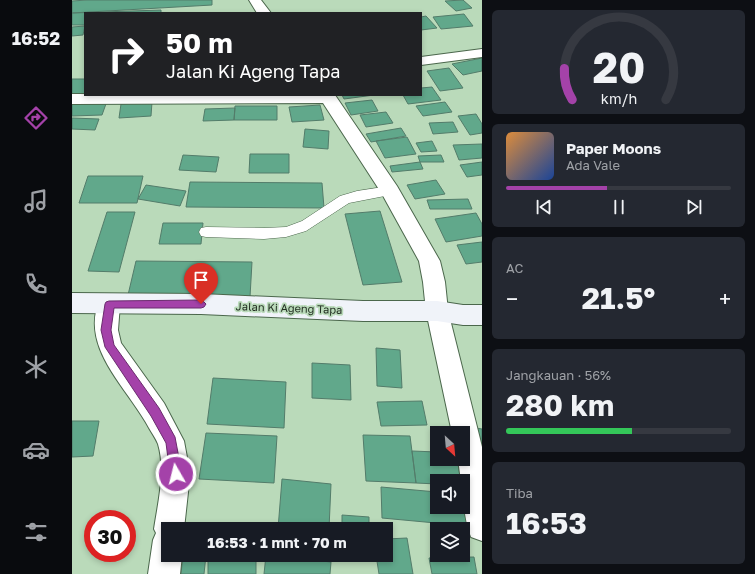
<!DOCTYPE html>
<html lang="id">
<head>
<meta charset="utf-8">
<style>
  body { margin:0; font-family:"Golos Text",sans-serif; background:#242831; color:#f1f3f6; height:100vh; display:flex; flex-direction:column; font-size:15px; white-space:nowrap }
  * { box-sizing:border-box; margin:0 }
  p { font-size:13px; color:#9ea1a6 }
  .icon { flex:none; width:22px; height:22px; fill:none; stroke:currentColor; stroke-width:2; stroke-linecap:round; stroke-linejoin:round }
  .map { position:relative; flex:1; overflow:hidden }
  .side { display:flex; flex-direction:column; gap:10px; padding:10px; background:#0d0f14; width:273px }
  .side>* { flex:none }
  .guide { position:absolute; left:12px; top:12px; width:338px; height:84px; border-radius:0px; box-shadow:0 2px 6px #0003; background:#202124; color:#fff; overflow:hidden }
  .needle { width:26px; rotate:154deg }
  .tools { position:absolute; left:358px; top:426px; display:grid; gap:8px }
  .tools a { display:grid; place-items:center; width:40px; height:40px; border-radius:0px; background:#171b24; box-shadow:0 2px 6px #0003; font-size:20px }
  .speed { position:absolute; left:12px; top:510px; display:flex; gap:8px; font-size:20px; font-weight:700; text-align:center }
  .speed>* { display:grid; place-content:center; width:52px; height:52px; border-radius:50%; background:#171b24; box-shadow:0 2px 6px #0003; line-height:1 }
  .speed .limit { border:6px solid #d22; background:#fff; color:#111 }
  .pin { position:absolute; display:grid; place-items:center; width:34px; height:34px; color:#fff; margin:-41px -17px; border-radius:50% 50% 50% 0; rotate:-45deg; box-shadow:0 0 4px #0007 }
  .pin .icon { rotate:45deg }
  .me { position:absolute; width:44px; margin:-22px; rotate:352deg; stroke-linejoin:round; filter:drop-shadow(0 0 3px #0008) }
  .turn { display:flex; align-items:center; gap:14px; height:84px; padding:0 16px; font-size:18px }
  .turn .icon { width:52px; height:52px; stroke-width:2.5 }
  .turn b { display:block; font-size:28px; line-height:34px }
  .big { font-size:30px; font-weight:700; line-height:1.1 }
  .side .card { flex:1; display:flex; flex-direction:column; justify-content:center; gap:6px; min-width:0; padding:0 14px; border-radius:6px; background:#242831 }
  .side .dial { align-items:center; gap:0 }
  .dial svg { height:104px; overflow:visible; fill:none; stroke:#363941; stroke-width:7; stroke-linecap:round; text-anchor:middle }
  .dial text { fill:#f1f3f6; stroke:none }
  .song { display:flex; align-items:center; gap:12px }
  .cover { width:48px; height:48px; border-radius:6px; background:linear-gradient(135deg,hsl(30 70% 55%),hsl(220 70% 35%)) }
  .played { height:4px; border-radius:2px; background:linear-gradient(90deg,#a442a9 45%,#363941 45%) }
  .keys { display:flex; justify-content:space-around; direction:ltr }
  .heat { display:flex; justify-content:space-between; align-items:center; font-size:22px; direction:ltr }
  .charge { height:6px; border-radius:3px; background:linear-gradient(90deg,#34c759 56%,#363941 0) }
  .trip { position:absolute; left:89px; top:522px; width:232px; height:40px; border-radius:0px; background:#171b24; box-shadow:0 2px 6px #0003; font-weight:700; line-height:40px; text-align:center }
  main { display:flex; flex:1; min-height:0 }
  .tab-bar { display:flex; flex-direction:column; width:72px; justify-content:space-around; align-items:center; background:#090b0e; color:#9ea1a6 }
  .tab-bar .icon { width:28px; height:28px }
  .tab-bar .current { color:#a442a9 }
  .tab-bar b { font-size:18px; color:#f1f3f6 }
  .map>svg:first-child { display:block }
  .building { fill:#61a88b; stroke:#537c6a }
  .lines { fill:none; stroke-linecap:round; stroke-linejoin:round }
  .lane-casing { stroke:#4b674c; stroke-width:1 }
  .street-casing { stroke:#4b674c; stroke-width:2 }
  .secondary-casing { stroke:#4b674c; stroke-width:2 }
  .lane { fill:#fff; fill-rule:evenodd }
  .street { fill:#fff; fill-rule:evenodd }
  .secondary { fill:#f0f3f9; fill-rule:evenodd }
  .route { fill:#a442a9; stroke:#6b2b6e }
  .labels { text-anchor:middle; stroke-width:3.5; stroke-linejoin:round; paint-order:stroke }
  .street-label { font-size:11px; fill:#243024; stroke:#badaba }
</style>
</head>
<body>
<main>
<nav class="tab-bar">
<b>16:52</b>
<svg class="icon current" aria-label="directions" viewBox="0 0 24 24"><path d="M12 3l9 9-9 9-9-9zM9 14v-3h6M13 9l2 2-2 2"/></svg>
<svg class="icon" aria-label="music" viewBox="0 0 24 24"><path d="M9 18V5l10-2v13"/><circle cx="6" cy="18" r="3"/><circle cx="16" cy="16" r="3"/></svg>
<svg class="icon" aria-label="phone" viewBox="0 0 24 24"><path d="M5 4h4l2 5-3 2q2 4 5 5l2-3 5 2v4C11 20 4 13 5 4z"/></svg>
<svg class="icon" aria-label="climate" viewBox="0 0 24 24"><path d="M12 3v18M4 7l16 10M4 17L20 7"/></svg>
<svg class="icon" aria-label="car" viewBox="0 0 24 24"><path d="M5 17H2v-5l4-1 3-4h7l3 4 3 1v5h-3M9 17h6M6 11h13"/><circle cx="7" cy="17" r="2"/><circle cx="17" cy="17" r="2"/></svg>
<svg class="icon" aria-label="filters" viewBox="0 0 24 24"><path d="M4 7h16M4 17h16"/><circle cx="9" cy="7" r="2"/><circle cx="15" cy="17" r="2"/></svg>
</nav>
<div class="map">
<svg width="410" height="574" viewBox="0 0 410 574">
  <rect width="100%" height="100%" fill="#badaba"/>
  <path class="building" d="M15 0H140V5L0 13V1Z
    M391 0 400 8 384 11 373 1Z
    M89 10V13H13V25H0V13Z
    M392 14 401 26 369 29 361 17Z
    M354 16 365 28 349 30V17Z
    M13 26 11 35 0 36V27Z
    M410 58V71L391 75 380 64Z
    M377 68 391 88 368 91 355 71Z
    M0 79H13V95L0 96Z
    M360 87 369 100 336 104 331 95H349V88Z
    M270 95H302L272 99Z
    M300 100 306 111 279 115 273 103Z
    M35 101 30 115 0 116V102Z
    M80 102 79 116 47 118 49 104Z
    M373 102 380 112 351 116 344 106Z
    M248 105 252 120 220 122 217 107Z
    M163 106H205V120H162Z
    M163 108 162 120 131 121 133 109Z
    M314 112 321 123 294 127 288 115Z
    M404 114 410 124V133L398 135 386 116Z
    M0 118 27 119 23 130 0 129Z
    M381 122 386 132 361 134 357 123Z
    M329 128 334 136 299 142 294 134Z
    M233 129 257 131 256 149 231 147Z
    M335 137 344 154 313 158 304 141Z
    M360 141 365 151 349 152 344 143Z
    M410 144V158L387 160 381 145Z
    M178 154H217V173H177Z
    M111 155 147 157 144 172 107 170Z
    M369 155 372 162H348L346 156Z
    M348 162 351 169 320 172 318 166Z
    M410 162V175L395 177 388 165Z
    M16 176H71L65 203H7Z
    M364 180 373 194 343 199 335 185Z
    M118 182 250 183 252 208 114 207Z
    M74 185 114 191 108 206 66 199Z
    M396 199 400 209H358L355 200Z
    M308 211 330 282 291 285 273 214Z
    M35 212H63L47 272 16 271Z
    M404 213 410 224V236L374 242 363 219Z
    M91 223H131L129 244H87Z
    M410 242V262L394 264 385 245Z
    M64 261 180 262 178 297 56 295Z
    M304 348 328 350 330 388 305 386Z
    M240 363 278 365 279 400 240 398Z
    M141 378 214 382 212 428 135 424Z
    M350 401 355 425 309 426 305 402Z
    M0 421H27L21 456 0 457Z
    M404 428 410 429V465Z
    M134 433 205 436 202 483 127 479Z
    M291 435 338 436 344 483 294 481Z
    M340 451 365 452V459H385L389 481H365V484L344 483Z
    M210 479 259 484 257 529H206Z
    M309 487 365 492V507H391L392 494 396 526 310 518Z
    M270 515 297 517V529H270Z
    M116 523 138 524 137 529H115Z
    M335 538 341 574H307L304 555H314V539Z
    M111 555H134L132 574H109Z
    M194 555 259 562 258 574H192Z
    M402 557 405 574H360L357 558Z
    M184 559V574H136V561Z"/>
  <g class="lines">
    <defs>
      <path id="lane" d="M318 186 323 188 324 191 323 194 277 203 234 231 214 237 192 239 134 237 129 236 127 232 129 228 134 227 192 228 214 227 230 221 268 196 285 191Z"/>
      <path id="street" d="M177 0H189L199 13H185Z
        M410 49V57L349 65V57Z
        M0 94 263 95 325 186 368 261 373 282 376 311 410 447V541L399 537C392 519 391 500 391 481H389L386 459H391V433H380L354 311 351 282 347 261 310 194 251 103 0 104Z
        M37 294 45 297 48 304 46 330 49 343 92 403 112 441 118 474 112 529H96V555H110L108 574H76L81 540 84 533 82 529C86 502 94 471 86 444 84 439 80 433 77 428 56 388 5 346 29 297Z"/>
      <path id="secondary" d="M0 293 129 294 291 301H365L391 305H410V325H391L365 321H291L129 314 0 313Z"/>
    </defs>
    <use href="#lane" class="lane-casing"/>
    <use href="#street" class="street-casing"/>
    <use href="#secondary" class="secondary-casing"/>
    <use href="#lane" class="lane"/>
    <use href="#street" class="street"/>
    <use href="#secondary" class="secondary"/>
  </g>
  <path class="route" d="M129 300 132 302 134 304 132 307 129 308H42L39 330 42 345 87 408 103 437 110 474 108 478 104 479 100 478 98 474 94 443 79 416 33 347 29 330 33 304 34 302 37 301Z"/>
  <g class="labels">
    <g class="street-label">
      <text transform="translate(217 308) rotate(2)" y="4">Jalan Ki Ageng Tapa</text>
    </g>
  </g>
</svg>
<div class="tools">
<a><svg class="needle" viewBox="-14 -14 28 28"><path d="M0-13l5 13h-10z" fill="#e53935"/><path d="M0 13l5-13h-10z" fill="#9ea1a6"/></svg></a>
<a><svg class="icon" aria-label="sound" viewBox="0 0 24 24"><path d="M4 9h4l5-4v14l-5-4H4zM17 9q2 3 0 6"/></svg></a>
<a><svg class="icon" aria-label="layers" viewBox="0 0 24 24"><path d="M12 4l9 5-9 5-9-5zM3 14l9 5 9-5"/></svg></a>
</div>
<div class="speed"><div class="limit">30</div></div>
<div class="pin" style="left:129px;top:304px;background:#d93025"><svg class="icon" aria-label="arrive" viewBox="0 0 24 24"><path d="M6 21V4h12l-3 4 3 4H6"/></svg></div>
<svg class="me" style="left:104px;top:474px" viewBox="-20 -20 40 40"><circle r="17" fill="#a442a9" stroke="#fff" stroke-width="3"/><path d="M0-11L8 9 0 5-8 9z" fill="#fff"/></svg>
<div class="trip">16:53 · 1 mnt · 70 m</div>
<div class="guide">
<div class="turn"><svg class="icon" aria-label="right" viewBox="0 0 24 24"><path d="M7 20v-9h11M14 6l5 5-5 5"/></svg><div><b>50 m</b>Jalan Ki Ageng Tapa</div></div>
</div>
</div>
<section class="side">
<div class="card dial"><svg viewBox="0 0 100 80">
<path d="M14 69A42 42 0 1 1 86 69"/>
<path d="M14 69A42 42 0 0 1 8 45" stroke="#a442a9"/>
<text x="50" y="56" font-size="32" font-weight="700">20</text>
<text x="50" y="72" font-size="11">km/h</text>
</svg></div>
<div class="card">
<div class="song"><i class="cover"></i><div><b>Paper Moons</b><p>Ada Vale</p></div></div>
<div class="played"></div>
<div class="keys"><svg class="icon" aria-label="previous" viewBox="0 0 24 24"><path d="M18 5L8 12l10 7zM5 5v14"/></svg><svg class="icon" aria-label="pause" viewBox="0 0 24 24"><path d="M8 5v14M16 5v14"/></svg><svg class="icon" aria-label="next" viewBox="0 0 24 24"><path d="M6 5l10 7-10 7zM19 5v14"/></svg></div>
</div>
<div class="card"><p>AC</p>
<div class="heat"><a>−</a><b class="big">21.5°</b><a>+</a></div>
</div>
<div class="card"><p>Jangkauan · 56%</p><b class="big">280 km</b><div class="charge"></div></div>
<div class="card"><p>Tiba</p><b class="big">16:53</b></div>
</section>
</main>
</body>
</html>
